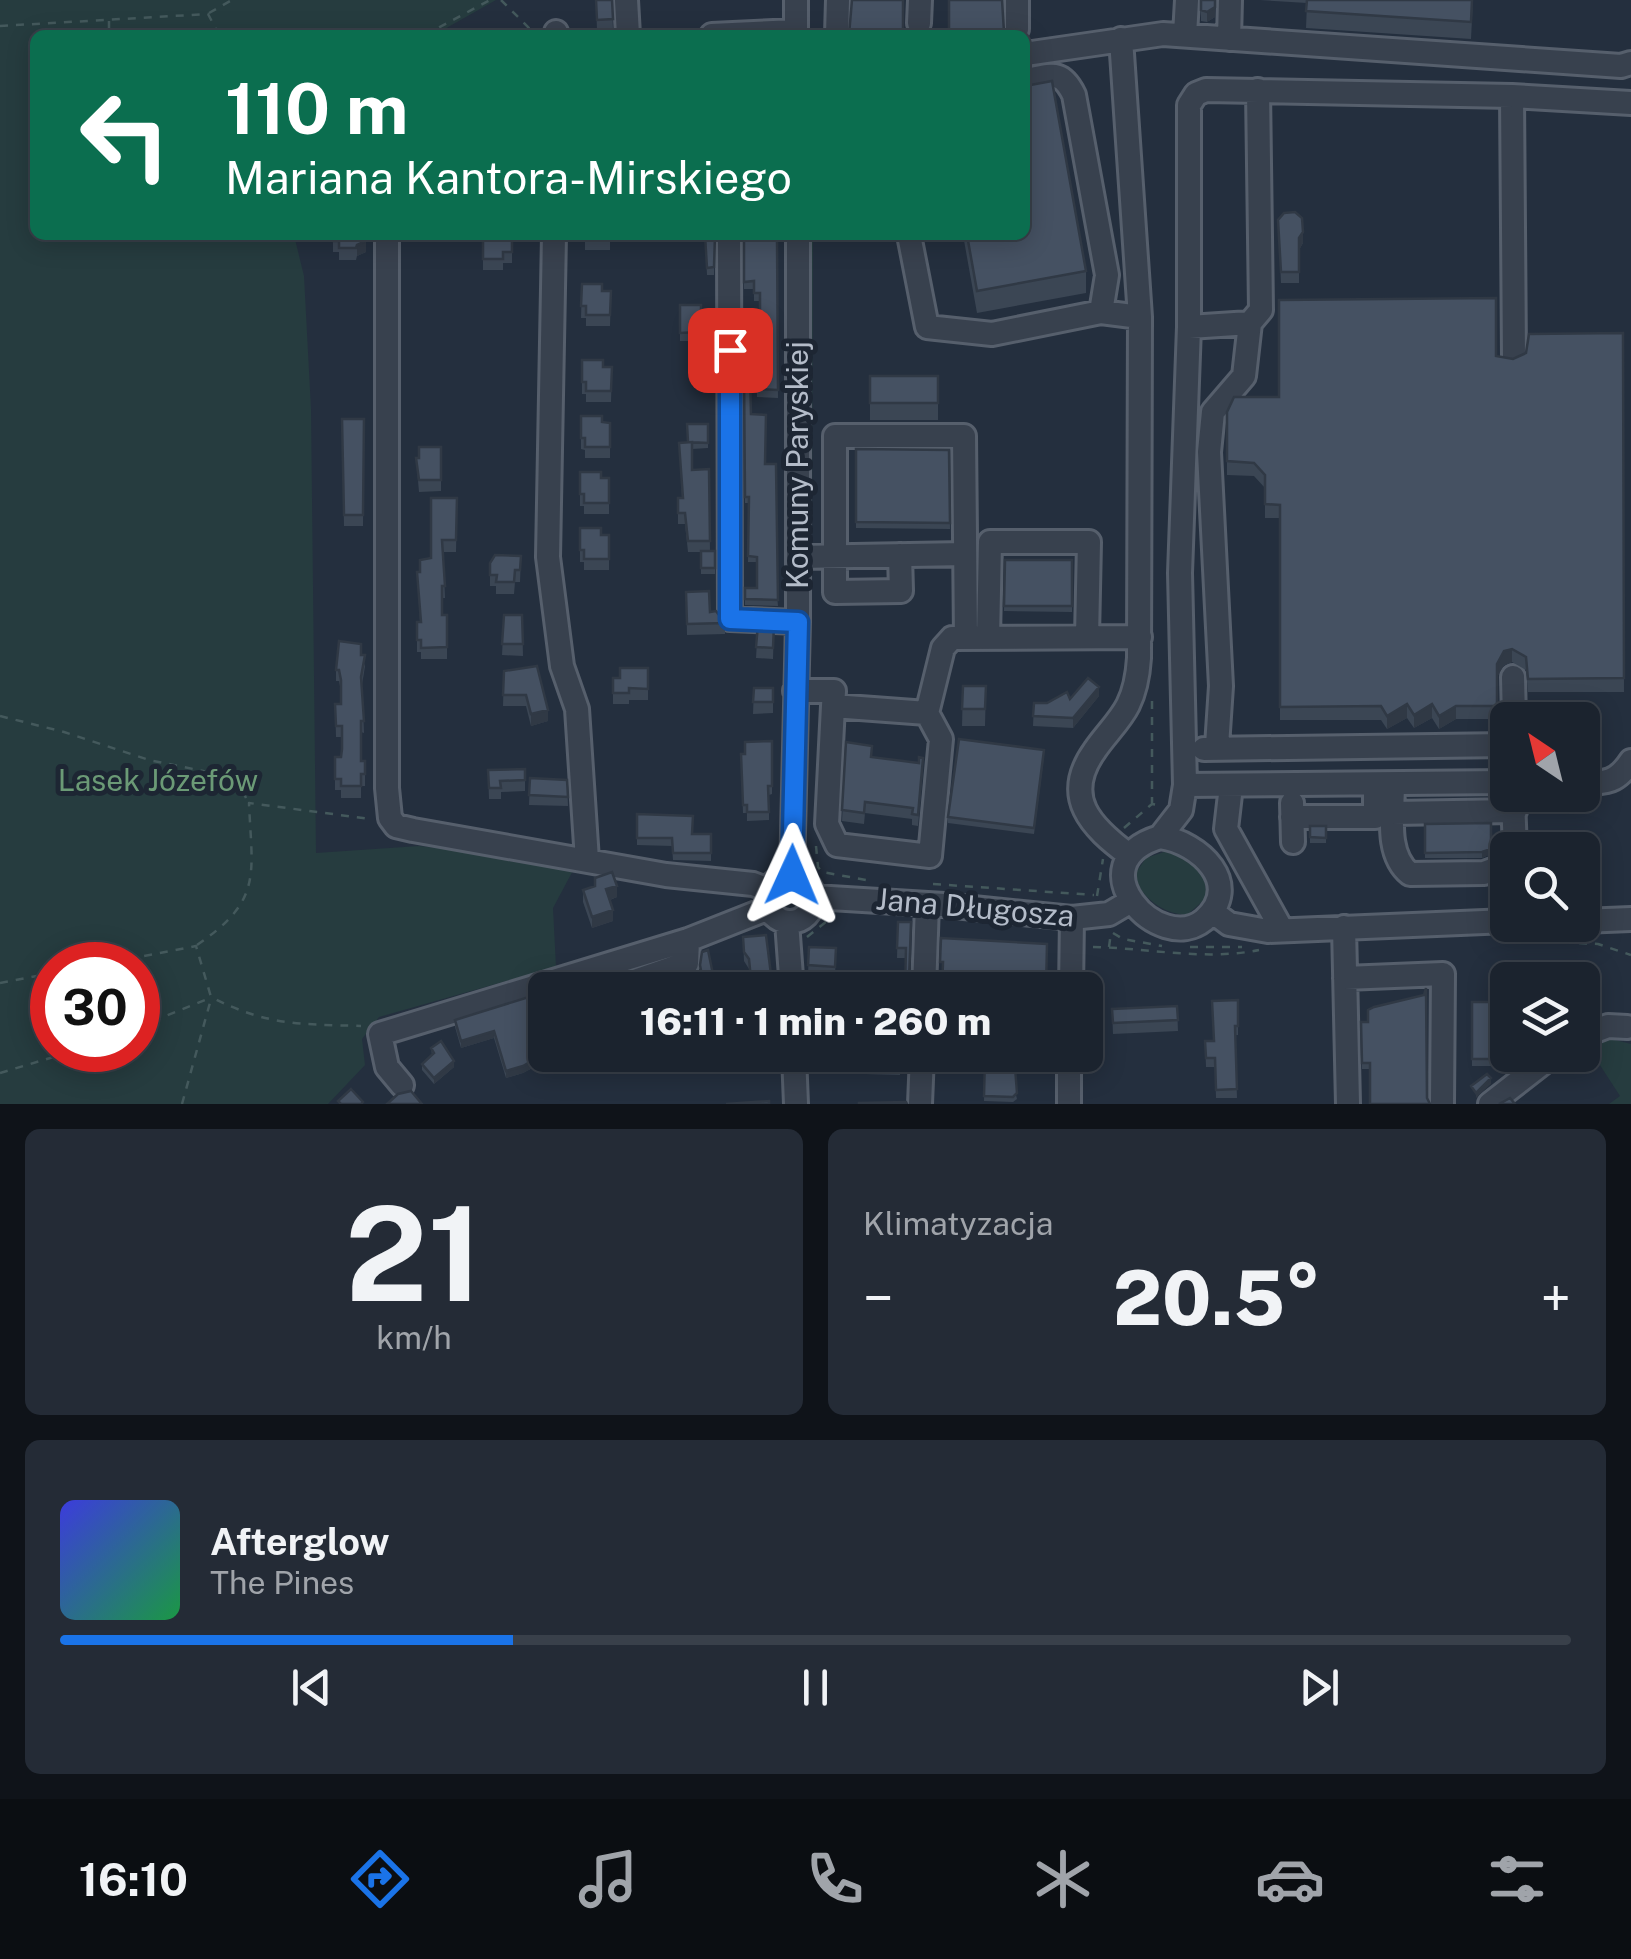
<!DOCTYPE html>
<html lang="pl">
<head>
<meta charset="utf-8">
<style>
  body { margin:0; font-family:"Public Sans",sans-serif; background:#242b36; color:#f1f3f6; height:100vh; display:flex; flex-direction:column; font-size:38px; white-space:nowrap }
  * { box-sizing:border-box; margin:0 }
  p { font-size:32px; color:#a0a4aa }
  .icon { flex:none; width:55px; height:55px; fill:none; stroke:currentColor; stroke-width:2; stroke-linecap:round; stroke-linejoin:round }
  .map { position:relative; height:1104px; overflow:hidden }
  .sheet { display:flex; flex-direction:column; gap:25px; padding:25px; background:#0f1319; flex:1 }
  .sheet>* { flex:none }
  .guide { position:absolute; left:30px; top:30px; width:1000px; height:210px; border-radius:15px; box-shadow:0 5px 25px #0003,0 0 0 2px #39404a; background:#0b6e4f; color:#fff; overflow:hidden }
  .needle { width:65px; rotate:325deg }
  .controls { position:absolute; left:1490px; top:702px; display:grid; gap:20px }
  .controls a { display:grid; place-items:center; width:110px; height:110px; border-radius:15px; background:#1b232e; box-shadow:0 5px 25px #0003,0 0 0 2px #39404a; font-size:50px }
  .speed { position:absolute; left:30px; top:942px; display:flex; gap:20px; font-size:50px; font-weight:700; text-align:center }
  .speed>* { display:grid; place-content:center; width:130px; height:130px; border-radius:50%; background:#1b232e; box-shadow:0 5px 25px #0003,0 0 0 2px #39404a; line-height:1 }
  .speed .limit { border:15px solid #d22; background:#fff; color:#111 }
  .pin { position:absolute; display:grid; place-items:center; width:85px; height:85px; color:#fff; margin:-42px; border-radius:20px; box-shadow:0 5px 15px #0006 }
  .me { position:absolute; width:110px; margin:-55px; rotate:1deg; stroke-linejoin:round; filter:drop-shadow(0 0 8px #0008) }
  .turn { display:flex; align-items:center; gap:35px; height:210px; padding:0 30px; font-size:45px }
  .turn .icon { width:130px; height:130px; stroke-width:2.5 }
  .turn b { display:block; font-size:70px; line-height:85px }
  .big { font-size:75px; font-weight:800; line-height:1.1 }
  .sheet .tile { flex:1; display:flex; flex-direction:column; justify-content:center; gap:15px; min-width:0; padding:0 35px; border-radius:15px; background:#242b36 }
  .sheet .dial { align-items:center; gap:0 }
  .dial b { font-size:130px; line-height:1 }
  .song { display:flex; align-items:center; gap:30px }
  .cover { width:120px; height:120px; border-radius:15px; background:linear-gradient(135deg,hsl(240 70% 55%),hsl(140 70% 35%)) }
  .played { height:10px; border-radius:5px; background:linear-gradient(90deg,#1a73e8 30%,#39404a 30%) }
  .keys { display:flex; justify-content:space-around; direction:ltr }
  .heat { display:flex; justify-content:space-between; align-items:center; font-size:55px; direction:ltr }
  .sheet .tiles { flex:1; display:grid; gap:25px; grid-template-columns:1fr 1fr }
  .tile:last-child { grid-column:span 2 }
  .trip { position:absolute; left:528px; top:972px; width:575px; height:100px; border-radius:15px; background:#1b232e; box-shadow:0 5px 25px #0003,0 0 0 2px #39404a; font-weight:800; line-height:100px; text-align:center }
  .dock { display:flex; height:160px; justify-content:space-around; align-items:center; background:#0b0e12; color:#a0a4aa }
  .dock .icon { width:70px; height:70px }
  .dock .selected { color:#1a73e8 }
  .dock b { font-size:45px; color:#f1f3f6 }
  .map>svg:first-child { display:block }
  .green { fill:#263c3f; fill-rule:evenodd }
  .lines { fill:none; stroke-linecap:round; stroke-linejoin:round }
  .minor-casing { stroke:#565f6c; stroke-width:28 }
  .path { stroke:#44595c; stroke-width:2.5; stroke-dasharray:8 8; stroke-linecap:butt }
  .minor { stroke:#38414e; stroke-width:22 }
  .wall { fill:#3b4654 }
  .shaded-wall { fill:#303945 }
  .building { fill:#455162; stroke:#303945; stroke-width:2.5 }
  .route-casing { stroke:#114b97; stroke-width:25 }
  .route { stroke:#1a73e8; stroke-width:18 }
  .labels { text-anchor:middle; stroke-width:10; stroke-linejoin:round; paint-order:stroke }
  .street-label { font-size:30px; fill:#b4bcc9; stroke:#1d2633 }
  .park-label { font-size:30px; fill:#6b9a76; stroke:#1d2633 }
</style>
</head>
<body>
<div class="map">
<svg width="1631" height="1104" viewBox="0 0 1631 1104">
  <rect width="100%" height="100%" fill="#242f3e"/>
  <path class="green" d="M0 0H496L434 35H35V235H294L304 276 311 409 316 853 419 846 577 863 553 908 556 967 379 1017 362 1039 365 1065 328 1104H0ZM52 965H138V1050H52Z
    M806 235H813L812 541 809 538Z
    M1167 851C1189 856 1211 874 1205 899L1187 915C1166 914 1148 902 1137 884V871L1146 858Z
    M1600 1036 1631 1044V1104H1609L1620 1096 1585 1042Z"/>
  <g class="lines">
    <defs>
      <path id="minor" d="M626 0 628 35
        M919 23 920 0
        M1017 29V0
        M556 32 557 35
        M712 35 796 31
        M796 35V0
        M837 35 838 0
        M1185 35 1187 0
        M1121 39 1140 317 1139 658C1138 674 1135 691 1128 705 1120 721 1105 735 1095 750 1061 797 1091 827 1129 855
        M1229 39 1230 0
        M1025 54 1163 34 1621 66 1631 63
        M1025 80C1050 76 1061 68 1074 95L1107 275 1101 312
        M387 235V788L390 818 396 826 413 830 666 875 753 884 769 890
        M554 235 548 557 562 666 577 709 587 860
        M729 235 730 619 798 622
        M909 235 927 327 992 334 1101 312 1140 317
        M1189 327 1250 323
        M1514 358 1512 96 1631 103
        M900 555 901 591 835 592V436H964L966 638
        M798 557 965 554
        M988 638 990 542H1089L1087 637
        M1513 677 1514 720
        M795 691H834L833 706 827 824 837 845 930 856 941 739 927 713 833 706
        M927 713 943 648 952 638 1140 637
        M1217 746 1221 686 1209 452 1213 412 1244 376 1250 323 1261 310 1258 90
        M1204 749 1508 745
        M1582 783C1607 783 1617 782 1631 761
        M1393 784C1393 813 1385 854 1410 874L1484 873 1508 864
        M1185 785 1508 782
        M1231 786 1226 829 1282 930
        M1513 799 1515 850
        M1292 803 1293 842
        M1393 813 1515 811
        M1292 817H1375V784
        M1160 837 1181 810 1185 785 1180 573 1189 327V105L1196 94 1206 90 1512 96
        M1160 837C1200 842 1244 885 1204 920 1159 957 1074 863 1160 837Z
        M792 875 798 622V235
        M767 899a23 23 0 1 1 46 0a23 23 0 1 1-46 0Z
        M814 897 944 905 1072 918 1109 914 1131 901
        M1213 912 1229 924 1268 931 1508 921
        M1582 921 1631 919
        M787 922 792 990
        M1344 927 1348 1104
        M1345 978 1443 974 1442 1104
        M612 989 687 963 688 940
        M924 990 927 904
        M1071 990 1072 918
        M1582 1036 1608 1026 1627 1027
        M794 1055 796 1104
        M1069 1055V1104
        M402 1085 387 1067 380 1034 688 940 769 908
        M920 1104 922 1055
        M1490 1104 1553 1055"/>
    </defs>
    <use href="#minor" class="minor-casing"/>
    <path class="path" d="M501 0 532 31H537
      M209 13 232 0
      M109 21V35
      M0 26 208 14 219 35
      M425 35 490 0
      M1152 701V803
      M0 716 64 732 149 760 218 774 241 788 248 802
      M1124 828 1152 804 1158 805
      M816 846 818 867 822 872 866 880
      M933 884 1094 895
      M1097 896 1103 859
      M1113 933 1123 939 1162 946
      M807 937 832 917
      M1515 940 1598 944 1631 955
      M197 945C263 900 252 875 249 803L370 819
      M1093 947C1147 948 1205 961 1259 950
      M1109 947 1111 932
      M1190 947H1242
      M97 965 196 946 211 997C268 1026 299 1024 361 1026
      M0 983 52 973
      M138 1027 210 998
      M0 1073 77 1050
      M182 1104 211 999"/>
    <use href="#minor" class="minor"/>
  </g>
  <path class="wall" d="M596 0H612L613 30 597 31Z
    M949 0H1002L1004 35H949Z
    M1201 0 1215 17 1207 22 1201 21Z
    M1260 0H1473L1471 39 1306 28 1307 3Z
    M1278 220 1303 243 1299 250V283H1281Z
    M333 235 366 252 357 256 356 260H339V252H333Z
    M483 235 512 236V263H503V270H483Z
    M581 235H610V250H585V242H581Z
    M705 235H715L714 275H707Z
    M744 235H777L778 398 757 397V366H747L744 322 760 319V301H754V289H744Z
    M963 235H1025L1086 271V293L977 313Z
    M582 284 602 291H611L610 326H586V318H581Z
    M680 305 701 331H714V368H702L701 355H698V341H680Z
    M1623 333 1624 692H1528L1526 670 1512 662 1504 665 1497 677V719H1456L1439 729 1432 718 1414 728 1407 718 1387 729 1381 720H1280V518H1265V488L1254 476 1227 475V412L1279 397 1496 356 1513 359Z
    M582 360 603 367H612L611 402H586V394H582Z
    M744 373 751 414 766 464 778 606 745 605V588H757V562H748L749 503H745Z
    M870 376H938V420H870Z
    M581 416 602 422 610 423V458H585V450L581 449Z
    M342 419H364L363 526H344Z
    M708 424V448L692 449V470L709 469 710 551H715V574H701V552H688L685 524H678V498H682L679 443 688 442Z
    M441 447V491L419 492 416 458H419Z
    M856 449 949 450 950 529 856 528Z
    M580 472 601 478H609V514H584V506H580Z
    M457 498 456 552H443L445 598H442V615H447V659H421V652H417V622H420L417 572H420L431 558Z
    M580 528 601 535H609V570H584V562H580Z
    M521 556 520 582H515L514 594H496V586H490V563Z
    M1005 560H1072V612L1004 611Z
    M686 592 725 623V634L687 635Z
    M504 615H522L523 656 502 655Z
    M758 624 774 625 773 659 756 658Z
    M361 655 365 666 362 685 364 733 361 732V761H365V786H361V798H341V790H335V757H341L342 737H336L335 704H341V692L339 681H336V670Z
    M648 668V700H629V704H613V678H620Z
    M504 671 548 721 531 726 526 706H503Z
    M963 686H986L985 726H962Z
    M754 688H773V713L753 714Z
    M1099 696 1073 728 1033 726 1034 703H1047L1070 699Z
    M772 741V794L769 795V820L747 821V813H743L741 754H745Z
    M846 742 872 757 923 769 918 826 912 825V819L865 813 864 824 842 821Z
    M1044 756 1034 834 948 823V817Z
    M525 769V791L501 792V799H489L488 770Z
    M530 778 567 780 568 806 529 805Z
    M637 814 693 834H711V861L673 860 672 846 637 845Z
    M1425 824 1491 854 1482 858H1425Z
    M1310 826H1326V843H1310Z
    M583 890 617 897 610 900 613 921 592 928 583 902Z
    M898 922H911L909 980 905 990 906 958H897Z
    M743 937 773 990 749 969 744 961Z
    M809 947 836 948 835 977 808 976Z
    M545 992 544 1033 534 1034 540 1064 523 1073 506 1078 494 1038 461 1048 455 1027V1020Z
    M1238 1000V1035H1235L1237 1098H1216L1215 1067H1206L1205 1041H1214Z
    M1472 1002H1508V1037H1505V1066H1472Z
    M1177 1006 1178 1031 1113 1034 1112 1009Z
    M1361 1028 1427 1098 1370 1069H1362Z
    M431 1048 454 1067 434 1084 422 1070V1064L432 1055Z
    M822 1055H907L906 1069H900V1075L865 1074V1063L822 1061Z
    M943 1055H1009V1067L1017 1099 1013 1102 984 1101 985 1063H943Z"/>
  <path class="shaded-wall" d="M1215 0V17L1207 22V12Z
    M1303 232V243L1299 250V238Z
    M366 241V252L357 256V245Z
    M1512 649V662L1504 665 1497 677V664L1504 651Z
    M1099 687V696L1073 728V718Z
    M1407 704V718L1387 729V716Z
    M1432 704V718L1414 728V715Z
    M1456 706V719L1439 729V716Z
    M548 710V721L531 726V714Z
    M1491 849V854L1482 858V852Z
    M617 886V897L606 901V889Z
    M613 910V921L592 928V917Z
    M714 979V985L703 987V982Z
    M494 1031V1038L461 1048V1041Z
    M1589 1053V1059L1569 1071V1066Z
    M540 1056V1064L523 1073 506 1078V1071Z
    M454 1061V1067L434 1084V1078Z
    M1491 1078V1084L1476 1098V1093Z"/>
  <path class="building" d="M596 0H612L613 19 597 20Z
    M852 0H903V35H849Z
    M949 0H1002L1004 32H949Z
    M1201 0H1215V7L1207 12 1201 10Z
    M1307 0H1472L1471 22 1306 11Z
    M1052 81 1086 271 977 291 967 235H1025V86Z
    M1295 212 1302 218 1303 232 1299 238V272H1281L1278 220 1284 213Z
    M333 235H366V241L357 245 356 248H339V241H333Z
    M483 235 512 236V252H503V259H483Z
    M585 235H610V239H585Z
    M705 235H715L714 267 707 268Z
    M744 235H777L778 390 757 389V358H747L744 322 760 319V293H754V281L744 282Z
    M582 284H602V291H611L610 315H586V306H581Z
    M1496 298V356L1513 359 1526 353 1529 334 1623 333 1624 678 1528 679 1526 657 1512 649 1504 651 1497 664V706H1456L1439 716 1432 704 1414 715 1407 704 1387 716 1381 706 1280 707V505L1265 504V475L1254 463 1227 461V412L1234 397H1279V300Z
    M680 305H701V331H698V332L680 333Z
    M698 331H714V356L702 357 701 344H698Z
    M582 360H603V367H612L611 391H586V382H582Z
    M744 373H750L751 414 766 415 765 464H776L778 600 745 599V588H757V557L748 556 749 497H745Z
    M870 376H938V403H870Z
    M581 416H602V422L610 423V447H585V438H581Z
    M342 419H364L363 515H344Z
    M687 424H708V443L688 442Z
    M692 442V470L709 469 710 541H688L685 513H678V498H683L679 443Z
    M419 447H441V480H419L416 458H419Z
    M856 449 949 450 950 523 856 522Z
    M580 472H601V478H609V503H584V494H580Z
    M431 498H457L456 540H442L445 586H442V615H447V647L421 648V640H417V622H421L417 572H420V560L431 558Z
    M580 528H601V535H609V559H584V550H580Z
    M701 551H715V568H701Z
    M495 555 521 556 520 570H515L514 582H496L497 575H490V563Z
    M1005 560H1072V606H1004Z
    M709 591 710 612 716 611 725 623 687 624 686 592Z
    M504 615H522L523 644H502Z
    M758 624 774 625 773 648 756 647Z
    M339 641 361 644V655H365L361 677 364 721H361V761H365V774H361V786H341V779H335V757H341L342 749V726H336L335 704H341V680L339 670H336Z
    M537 666 548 710 531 714 526 695H503L504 671Z
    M620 668H648V689L629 688V693H613V678H620Z
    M1088 678 1099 687 1073 718 1033 716 1034 703H1047L1067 692 1070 699Z
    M963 686H986L985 709H962Z
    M754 688H773V702H753Z
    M959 739 1044 750 1034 828 948 817Z
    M772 741V786H768L769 812H747V805H743L741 754H745V742Z
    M846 742 872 746 871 757 919 763V757L923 758 918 815 912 814 913 808 865 802 864 813 842 810Z
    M525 769V780L500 781 501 788H489L488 770Z
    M530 778 567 780 568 797 529 795Z
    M637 814 693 816 692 834H711V853H673L672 838H637Z
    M1491 823V849L1482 852 1425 853V824Z
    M1310 826H1326V838L1310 837Z
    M612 872 617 886 606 889 613 910 592 917 583 890 595 886V878Z
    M898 922H911L909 980 915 990H905L906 948H897Z
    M766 935 773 990H752L749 959 744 952 743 937Z
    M941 938 1047 944 1046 990H942L943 962H940Z
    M809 947 836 948 835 967 808 965Z
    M708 950 714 979 703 982 700 965 702 952Z
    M825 976 843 977 842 990H824Z
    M661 982 664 990H639Z
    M1426 988 1427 1098 1430 1104H1370V1063H1362L1361 1022H1368V1010L1374 1007 1424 995Z
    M545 992V1016H543L544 1026 532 1028 540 1056 523 1066 506 1071 494 1031 461 1041 455 1020Z
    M1238 1000V1026H1235L1237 1089 1216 1090 1215 1058H1206L1205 1041H1214L1212 1001Z
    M1472 1002H1508V1030H1505V1059H1472Z
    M1177 1006 1178 1020 1113 1023 1112 1009Z
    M441 1041 454 1061 434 1078 422 1064 434 1053 431 1048Z
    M1582 1045 1589 1053 1569 1066 1564 1059 1566 1055H1582Z
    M865 1055H907L906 1060 900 1059V1065H865Z
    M943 1055H1009V1067H1015L1017 1093 1013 1097 984 1096 985 1057H943Z
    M1487 1074 1491 1078 1476 1093 1471 1086Z
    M351 1089 363 1102 361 1104H341L338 1101Z
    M411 1091 422 1104H387L398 1094Z
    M1510 1098 1515 1104H1499Z
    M769 1101V1104H726Z
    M906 1102 907 1104H859V1103Z"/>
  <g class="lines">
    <defs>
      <path id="route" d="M730 350V619L798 622 792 875"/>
    </defs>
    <use href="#route" class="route-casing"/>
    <use href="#route" class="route"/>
  </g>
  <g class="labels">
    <g class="street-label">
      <text transform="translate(798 465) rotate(-90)" y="10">Komuny Paryskiej</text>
      <text transform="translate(975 908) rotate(5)" y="10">Jana Długosza</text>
    </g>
    <g class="park-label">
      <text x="158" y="791">Lasek Józefów</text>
    </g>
  </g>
</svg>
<div class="controls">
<a><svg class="needle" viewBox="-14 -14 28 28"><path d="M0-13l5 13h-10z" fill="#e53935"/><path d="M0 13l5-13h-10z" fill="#a0a4aa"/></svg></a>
<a><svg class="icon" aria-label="search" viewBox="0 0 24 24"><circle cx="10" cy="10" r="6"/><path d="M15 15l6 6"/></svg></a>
<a><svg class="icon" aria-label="layers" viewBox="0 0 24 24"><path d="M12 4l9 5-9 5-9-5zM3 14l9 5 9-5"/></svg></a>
</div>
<div class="speed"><div class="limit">30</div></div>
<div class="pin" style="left:730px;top:350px;background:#d93025"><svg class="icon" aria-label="arrive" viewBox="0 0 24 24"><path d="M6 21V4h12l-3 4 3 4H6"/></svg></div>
<svg class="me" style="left:792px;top:875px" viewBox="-20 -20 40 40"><path d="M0-17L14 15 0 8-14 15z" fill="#1a73e8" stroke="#fff" stroke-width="4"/></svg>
<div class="trip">16:11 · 1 min · 260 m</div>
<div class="guide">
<div class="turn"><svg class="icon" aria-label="left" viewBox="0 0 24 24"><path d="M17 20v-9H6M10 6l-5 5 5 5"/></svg><div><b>110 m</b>Mariana Kantora-Mirskiego</div></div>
</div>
</div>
<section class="sheet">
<div class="tiles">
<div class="tile dial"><b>21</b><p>km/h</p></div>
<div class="tile"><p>Klimatyzacja</p>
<div class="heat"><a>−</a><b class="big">20.5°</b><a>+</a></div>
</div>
<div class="tile">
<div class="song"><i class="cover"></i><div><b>Afterglow</b><p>The Pines</p></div></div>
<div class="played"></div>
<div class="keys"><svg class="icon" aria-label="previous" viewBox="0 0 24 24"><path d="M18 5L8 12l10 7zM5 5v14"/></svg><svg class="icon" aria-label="pause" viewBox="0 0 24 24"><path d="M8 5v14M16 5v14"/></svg><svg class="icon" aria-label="next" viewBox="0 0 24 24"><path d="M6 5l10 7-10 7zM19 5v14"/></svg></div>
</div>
</div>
</section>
<nav class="dock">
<b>16:10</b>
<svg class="icon selected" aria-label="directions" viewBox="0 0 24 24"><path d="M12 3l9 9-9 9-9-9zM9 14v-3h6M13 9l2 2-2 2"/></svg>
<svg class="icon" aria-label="music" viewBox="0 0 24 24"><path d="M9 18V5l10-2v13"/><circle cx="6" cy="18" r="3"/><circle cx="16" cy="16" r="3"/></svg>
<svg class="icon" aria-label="phone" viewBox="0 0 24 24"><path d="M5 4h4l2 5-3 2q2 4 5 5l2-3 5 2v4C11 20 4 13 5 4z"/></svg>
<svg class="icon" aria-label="climate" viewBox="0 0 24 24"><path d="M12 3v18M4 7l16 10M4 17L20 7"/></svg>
<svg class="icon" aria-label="car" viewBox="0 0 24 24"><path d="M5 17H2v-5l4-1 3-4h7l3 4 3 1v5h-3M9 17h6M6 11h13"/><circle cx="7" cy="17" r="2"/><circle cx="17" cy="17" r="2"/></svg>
<svg class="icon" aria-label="filters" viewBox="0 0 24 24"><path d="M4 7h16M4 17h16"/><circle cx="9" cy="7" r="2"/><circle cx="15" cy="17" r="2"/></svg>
</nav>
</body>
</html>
